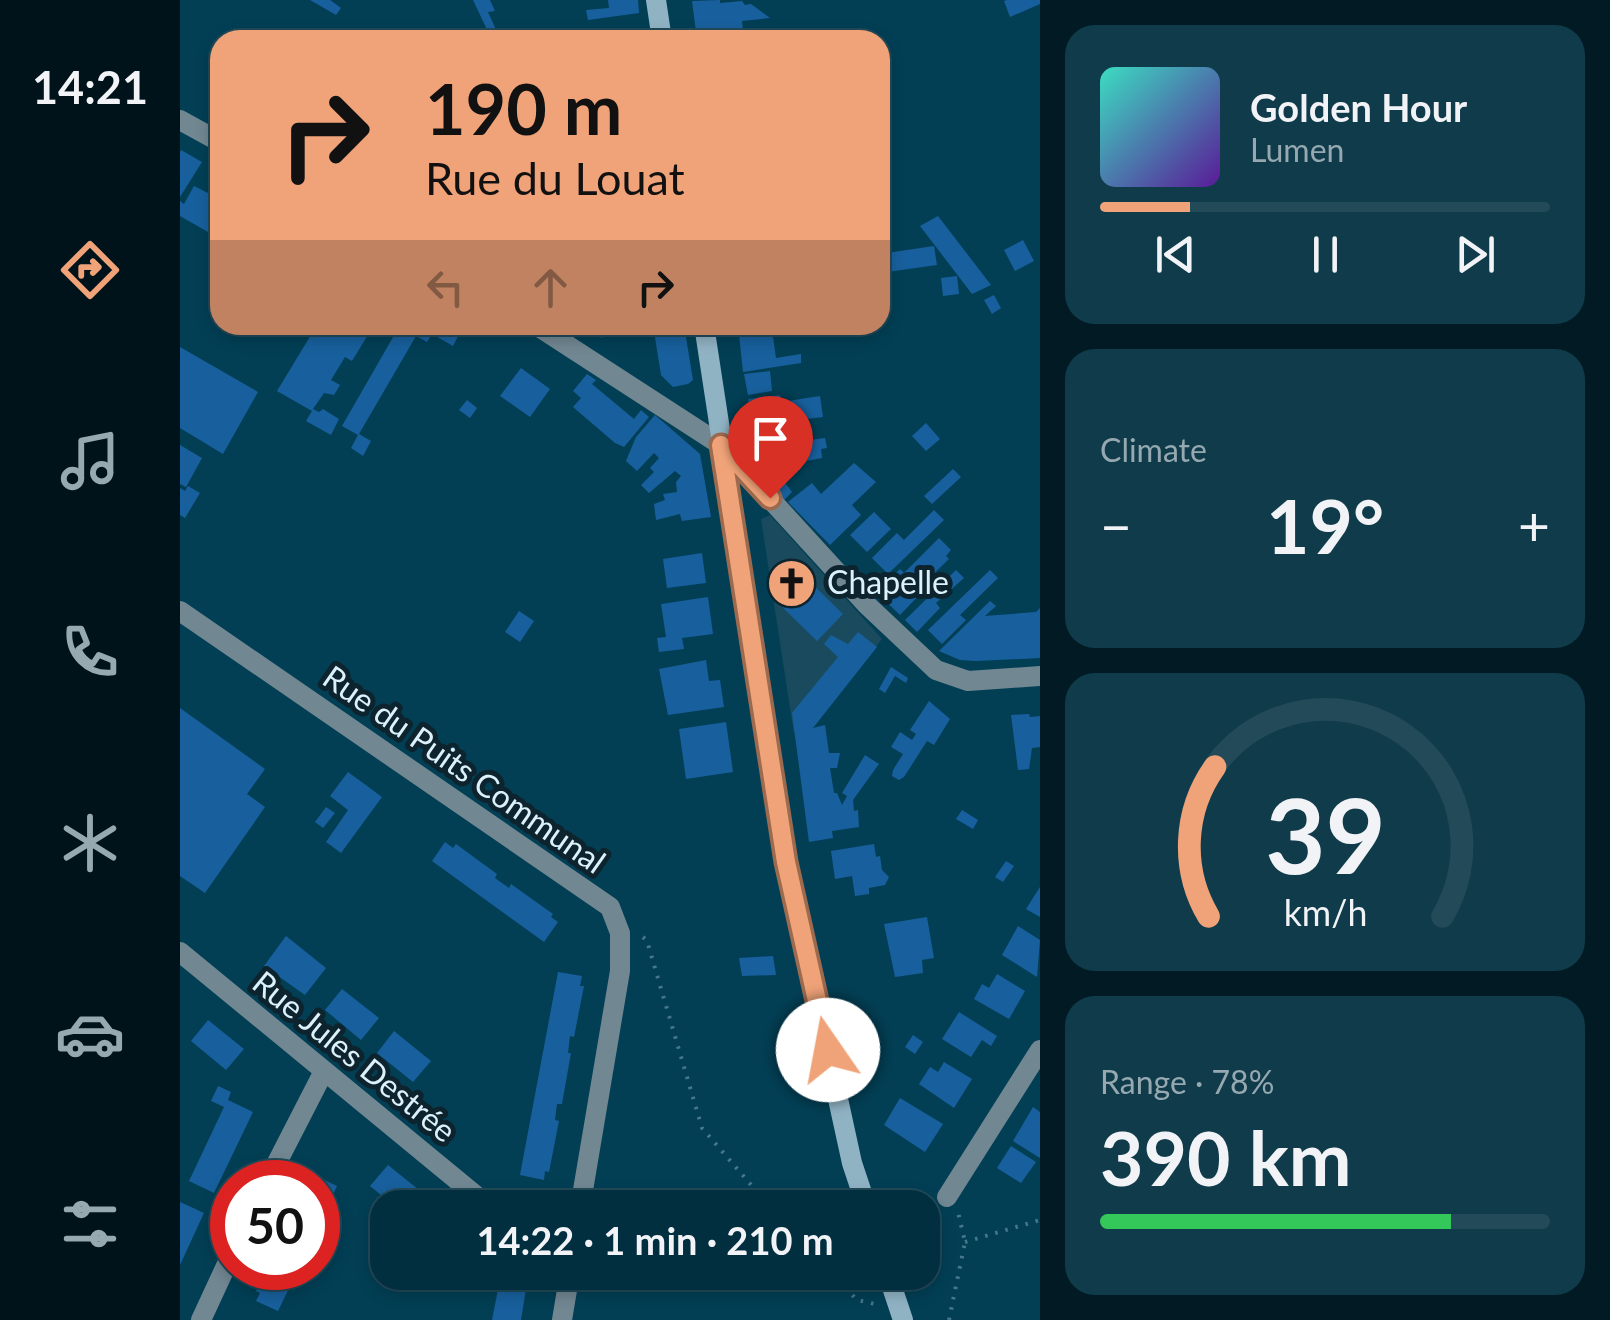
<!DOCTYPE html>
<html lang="en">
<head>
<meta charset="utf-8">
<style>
  body { margin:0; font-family:Lato,sans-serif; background:#103b4b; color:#f1f3f6; height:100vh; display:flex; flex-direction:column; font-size:38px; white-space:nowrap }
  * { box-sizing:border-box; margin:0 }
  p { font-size:32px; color:#96a9b1 }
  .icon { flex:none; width:55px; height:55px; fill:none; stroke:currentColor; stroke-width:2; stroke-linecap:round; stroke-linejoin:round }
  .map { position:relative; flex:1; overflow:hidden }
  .side { display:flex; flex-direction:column; gap:25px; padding:25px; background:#011a23; width:570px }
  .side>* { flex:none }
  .top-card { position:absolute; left:30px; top:30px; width:680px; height:305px; border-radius:30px; box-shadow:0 5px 15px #0003,0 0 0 2px #234a59; background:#f0a378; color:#111; overflow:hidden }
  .speed { position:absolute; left:30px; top:1160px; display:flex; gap:20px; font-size:50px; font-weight:700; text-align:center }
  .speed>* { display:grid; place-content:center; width:130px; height:130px; border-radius:50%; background:#022f40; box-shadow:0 5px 15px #0003,0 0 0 2px #234a59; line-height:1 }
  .speed .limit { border:15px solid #d22; background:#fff; color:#111 }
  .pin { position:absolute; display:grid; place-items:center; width:85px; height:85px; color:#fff; margin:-102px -42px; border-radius:50% 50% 50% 0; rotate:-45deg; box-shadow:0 0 10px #0007 }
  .pin .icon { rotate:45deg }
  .me { position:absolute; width:110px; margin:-55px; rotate:348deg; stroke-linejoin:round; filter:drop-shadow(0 0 8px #0008) }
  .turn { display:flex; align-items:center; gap:35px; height:210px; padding:0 50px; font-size:45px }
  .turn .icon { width:130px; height:130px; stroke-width:2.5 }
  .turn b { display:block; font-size:70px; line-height:85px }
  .lanes { display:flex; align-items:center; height:95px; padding:0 50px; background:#0003; justify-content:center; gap:50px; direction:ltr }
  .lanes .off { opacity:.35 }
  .big { font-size:75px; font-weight:700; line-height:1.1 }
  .side .tile { flex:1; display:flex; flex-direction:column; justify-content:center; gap:15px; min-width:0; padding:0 35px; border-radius:30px; background:#103b4b }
  .side .dial { align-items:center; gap:0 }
  .dial svg { height:260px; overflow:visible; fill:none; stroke:#234a59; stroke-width:7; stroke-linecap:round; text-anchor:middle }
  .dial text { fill:#f1f3f6; stroke:none }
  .song { display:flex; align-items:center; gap:30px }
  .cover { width:120px; height:120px; border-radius:15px; background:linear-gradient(135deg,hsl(170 70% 55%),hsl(270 70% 35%)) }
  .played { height:10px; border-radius:5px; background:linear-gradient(90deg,#f0a378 20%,#234a59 20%) }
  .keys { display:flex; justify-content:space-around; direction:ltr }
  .heat { display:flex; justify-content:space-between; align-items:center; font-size:55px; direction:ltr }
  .charge { height:15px; border-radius:8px; background:linear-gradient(90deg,#34c759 78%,#234a59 0) }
  .trip { position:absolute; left:190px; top:1190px; width:570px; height:100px; border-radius:30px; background:#022f40; box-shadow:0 5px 15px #0003,0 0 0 2px #234a59; font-weight:700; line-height:100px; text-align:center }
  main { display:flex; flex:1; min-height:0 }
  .tab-bar { display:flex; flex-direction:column; width:180px; justify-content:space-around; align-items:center; background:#01131a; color:#96a9b1 }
  .tab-bar .icon { width:70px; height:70px }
  .tab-bar .current { color:#f0a378 }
  .tab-bar b { font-size:45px; color:#f1f3f6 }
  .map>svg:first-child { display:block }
  .built { fill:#1a4a5e }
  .building { fill:#18609d }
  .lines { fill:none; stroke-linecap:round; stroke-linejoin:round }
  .path { stroke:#47778a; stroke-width:4; stroke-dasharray:2.5 8; stroke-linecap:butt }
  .minor { stroke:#718792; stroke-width:20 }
  .secondary { stroke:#90b3c4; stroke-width:20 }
  .route-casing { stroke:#9c6a4e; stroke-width:25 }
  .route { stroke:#f0a378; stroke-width:18 }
  .labels { text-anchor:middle; stroke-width:10; stroke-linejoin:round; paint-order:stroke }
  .poi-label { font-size:32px; fill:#dcf1fc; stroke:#0d232d; text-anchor:start }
  .street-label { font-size:32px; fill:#dcf1fc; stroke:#0d232d }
</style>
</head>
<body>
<main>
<nav class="tab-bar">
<b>14:21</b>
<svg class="icon current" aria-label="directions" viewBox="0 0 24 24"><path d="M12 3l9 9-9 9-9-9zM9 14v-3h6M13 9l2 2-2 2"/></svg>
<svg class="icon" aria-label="music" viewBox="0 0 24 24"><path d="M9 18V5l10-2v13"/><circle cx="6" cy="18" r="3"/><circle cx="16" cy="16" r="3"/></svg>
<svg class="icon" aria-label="phone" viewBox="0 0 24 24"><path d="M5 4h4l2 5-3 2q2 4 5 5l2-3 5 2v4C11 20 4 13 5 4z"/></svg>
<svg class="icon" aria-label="climate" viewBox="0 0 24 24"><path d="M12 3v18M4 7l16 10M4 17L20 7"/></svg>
<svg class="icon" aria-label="car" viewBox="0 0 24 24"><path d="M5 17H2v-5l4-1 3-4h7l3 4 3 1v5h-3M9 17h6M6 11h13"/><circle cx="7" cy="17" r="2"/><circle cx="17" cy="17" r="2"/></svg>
<svg class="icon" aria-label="filters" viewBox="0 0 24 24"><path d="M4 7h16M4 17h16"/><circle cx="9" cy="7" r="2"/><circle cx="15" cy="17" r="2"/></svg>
</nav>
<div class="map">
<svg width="860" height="1320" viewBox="0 0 860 1320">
  <rect width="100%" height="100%" fill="#023f55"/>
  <path class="built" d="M590 515 702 639 634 723 614 734 581 519Z"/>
  <path class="building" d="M130 0H150L161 8 156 15Z
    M293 0H310L315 11 308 12 317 32 310 36Z
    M428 0H458L459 13 408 20 406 10 429 8Z
    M540 0V3L562 1 565 5 571 4 590 18 562 21 563 31 537 35V40H517L512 1Z
    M827 0H860V4L830 17 824 1Z
    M1 150 22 162 0 197V152Z
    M14 186 40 199V232L35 236 0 216V201L4 204Z
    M758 216 811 285 792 294 740 226Z
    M843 240 854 261 835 271 824 250Z
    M754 246 757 265 700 273V254Z
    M777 276 779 294 763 296 761 278Z
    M814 295 821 308 812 314 804 300Z
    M137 325H194L172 361 165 357 151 380 160 385 154 395 144 393 133 409 139 412 143 409 159 419 151 435 126 421 132 411 97 391Z
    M220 325H284L273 346 252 334 247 342 236 336 179 434 191 441 183 456 171 448 178 435 162 426Z
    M399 325H430L422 338Z
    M473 325H504L513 380 508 384 493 387 481 375Z
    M558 325H603L592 329 596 358 621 354V363L563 372Z
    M0 347 78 392 43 454 0 428Z
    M341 368 370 389 350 417 320 396Z
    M590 371 592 391 568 395 564 374Z
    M407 374 416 380 412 384 454 419 461 410 469 417 444 447 435 443 393 407 401 398 393 391Z
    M600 395 601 402 640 396 643 417 603 422 604 428 572 432 568 399Z
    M287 400 297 408 290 418 279 410Z
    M475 415 520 454 531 517 502 521 500 514 476 520 474 504 485 500 483 494 497 492 496 482 501 476 495 471 469 493 461 485 474 472 470 468 479 458 474 453 457 471 446 461 456 437Z
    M746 423 760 439 746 451 732 436Z
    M606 437 607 443 645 438 647 448 641 449 642 458 610 464V470L597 472 612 492 603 501 578 474 574 441Z
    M0 445 22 458 6 487 0 484Z
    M674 463 696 482 672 505 681 515 650 545 608 502 632 483 641 494Z
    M773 469 781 477 752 504 744 496Z
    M8 486 20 493 5 518 0 515V488L5 491Z
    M754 510 764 520 708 574 692 558 717 533 724 540Z
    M694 512 711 529 687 552 670 535Z
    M759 538 771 550 766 556 769 559 739 588 743 591 720 615 696 592 720 569 724 573Z
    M522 553 526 583 487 588 483 559Z
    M776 570 784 578 756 603 760 608 737 632 725 620Z
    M810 570 818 578 780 615 786 620 762 644 748 630Z
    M621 573 663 614 637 641 595 600Z
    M528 597 533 634 502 638 504 649 479 652 477 638 486 637 481 604Z
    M810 601 816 606 805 616 856 612 860 608V658L796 661 780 660 759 651Z
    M339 611 354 621 340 642 325 632Z
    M678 632 697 647 633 728 645 725 649 753H660L657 768H650L654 793H657L662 805 667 796 662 793 685 755 699 764 673 800 674 811 678 810 679 827 652 831 653 838 629 842 612 713 658 657 644 644 651 635 668 644Z
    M526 660 529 681 540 680 544 707 488 715 479 669Z
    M711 667 728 678 726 683 715 676 705 693 699 689Z
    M749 701 770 719 754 745 747 741 724 777 719 780 712 776 713 770 723 754 711 747 720 732 732 740 736 734 730 730Z
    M0 708 85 769 67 794 85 807 25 893 0 876Z
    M849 714 850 717 860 716V747L852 748 849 769 838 770 831 715Z
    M546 722 553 772 506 779 499 729Z
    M168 772 202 797 161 853 146 842 168 810 150 796Z
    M146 807 155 813 143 828 135 822Z
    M782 810 798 820 793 829 776 819Z
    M265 842 273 848 276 844 317 874 315 878 329 888 331 884 373 914 371 917 378 922 364 942 252 861Z
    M694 844 696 857 700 856 702 870 709 877 705 885 689 888V894L675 896 672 876 655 879 651 851Z
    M826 861 834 866 823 882 815 877Z
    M860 887V917L846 909Z
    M747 917 754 958 742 960 743 973 715 977 704 924Z
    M838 926 860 940 857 977 822 955Z
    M106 936 146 968 125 995 84 966Z
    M593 956 596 975 562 976 559 958Z
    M378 972 402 976 400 986H404L394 1037 390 1036 388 1053H391L382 1104H377L375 1120 379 1121 369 1172 365 1171 364 1180 340 1175Z
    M817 974 845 991 829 1019 794 999 802 984 809 988Z
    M162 989 199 1018 181 1040 145 1010Z
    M779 1012 817 1036 811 1046 802 1040 791 1057 762 1039Z
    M28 1020 64 1049 46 1070 11 1041Z
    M214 1031 251 1061 233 1082 197 1053Z
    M733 1035 743 1042 735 1054 725 1047Z
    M764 1062 792 1079 774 1108 739 1084 750 1067 758 1072Z
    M38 1086 51 1092 48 1100 73 1112 34 1193 9 1181 44 1107 31 1101Z
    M720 1098 763 1124 745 1152 704 1125Z
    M853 1107 860 1112V1158L833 1141Z
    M831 1146 856 1162 841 1183 817 1168Z
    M208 1165 244 1194 234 1208H217L190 1186Z
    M136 1176 157 1186 138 1228V1182H132Z
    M0 1202 24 1213 0 1265Z
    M88 1268H119L98 1311 76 1301 80 1293 76 1291Z
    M319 1284 346 1289 341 1320H312Z"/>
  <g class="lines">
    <path class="path" d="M463 937 467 941 522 1128 591 1208
      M785 1242 860 1220
      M651 1272 677 1300 695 1304
      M769 1320 785 1242 778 1212"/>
    <path class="minor" d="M0 120 40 142
      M356 325 541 445 687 605 756 670 788 681 860 676
      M0 611 430 907 440 933V971L400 1208
      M0 952 311 1208
      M87 1182 144 1071
      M767 1197 860 1050
      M21 1320 52 1253
      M382 1320 390 1272"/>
    <path class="secondary" d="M476 0 482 40
      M524 325 606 861 672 1163 687 1208
      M707 1272 723 1320"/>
  </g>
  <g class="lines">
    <defs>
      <path id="route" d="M590 498 541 445 606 862 648 1050"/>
    </defs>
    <use href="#route" class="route-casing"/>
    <use href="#route" class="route"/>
  </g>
  <defs>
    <symbol id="church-disc" viewBox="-11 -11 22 22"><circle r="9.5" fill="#f0a378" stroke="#0d232d"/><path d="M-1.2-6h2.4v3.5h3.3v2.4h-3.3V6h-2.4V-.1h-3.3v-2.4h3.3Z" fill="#111"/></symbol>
  </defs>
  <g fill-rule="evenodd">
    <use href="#church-disc" x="584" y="556" width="55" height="55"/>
  </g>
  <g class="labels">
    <g class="poi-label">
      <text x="647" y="594">Chapelle</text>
    </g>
    <g class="street-label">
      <text transform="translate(284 770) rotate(35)" y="11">Rue du Puits Communal</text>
      <text transform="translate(174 1057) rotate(39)" y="11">Rue Jules Destrée</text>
    </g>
  </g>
</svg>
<div class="speed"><div class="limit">50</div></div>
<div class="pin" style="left:590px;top:498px;background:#d93025"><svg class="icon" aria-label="arrive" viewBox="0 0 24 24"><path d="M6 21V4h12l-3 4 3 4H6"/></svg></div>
<svg class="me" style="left:648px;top:1050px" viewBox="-20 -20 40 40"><circle r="19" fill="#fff"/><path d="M0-13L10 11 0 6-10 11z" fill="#f0a378"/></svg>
<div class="trip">14:22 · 1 min · 210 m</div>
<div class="top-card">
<div class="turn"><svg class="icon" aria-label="right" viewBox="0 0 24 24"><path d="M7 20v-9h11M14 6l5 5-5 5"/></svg><div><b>190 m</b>Rue du Louat</div></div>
<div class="lanes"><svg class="icon off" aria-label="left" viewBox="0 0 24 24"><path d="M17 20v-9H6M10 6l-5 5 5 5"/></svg><svg class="icon off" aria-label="ahead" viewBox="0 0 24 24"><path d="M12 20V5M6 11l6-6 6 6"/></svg><svg class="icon" aria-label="right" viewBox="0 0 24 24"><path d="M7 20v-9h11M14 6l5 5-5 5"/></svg></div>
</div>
</div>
<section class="side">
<div class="tile">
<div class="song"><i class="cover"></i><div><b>Golden Hour</b><p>Lumen</p></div></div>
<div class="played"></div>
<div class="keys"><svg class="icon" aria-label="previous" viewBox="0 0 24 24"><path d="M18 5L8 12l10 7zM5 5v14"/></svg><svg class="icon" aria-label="pause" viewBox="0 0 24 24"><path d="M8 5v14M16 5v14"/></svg><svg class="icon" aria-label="next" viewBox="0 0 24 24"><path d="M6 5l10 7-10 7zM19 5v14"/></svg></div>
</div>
<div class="tile"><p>Climate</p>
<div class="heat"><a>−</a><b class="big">19°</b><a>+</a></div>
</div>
<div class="tile dial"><svg viewBox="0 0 100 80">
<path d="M14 69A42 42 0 1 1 86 69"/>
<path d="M14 69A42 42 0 0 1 16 23" stroke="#f0a378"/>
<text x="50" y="56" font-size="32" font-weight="700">39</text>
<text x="50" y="72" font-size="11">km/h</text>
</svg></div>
<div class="tile"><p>Range · 78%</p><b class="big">390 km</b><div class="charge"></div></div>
</section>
</main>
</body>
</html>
